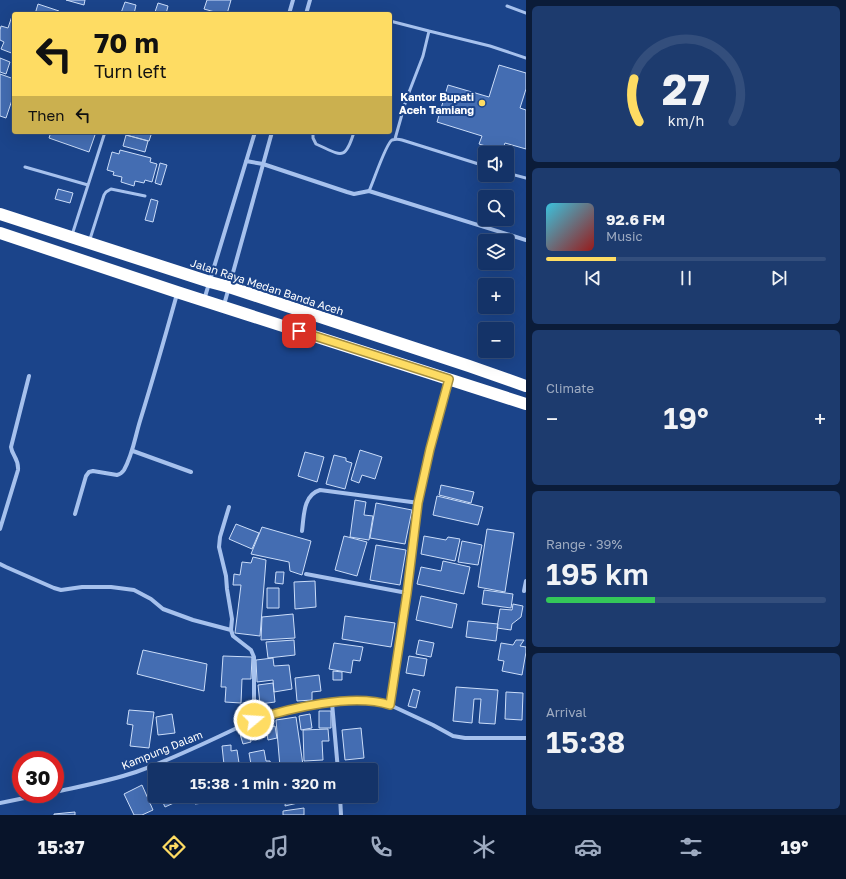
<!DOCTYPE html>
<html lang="en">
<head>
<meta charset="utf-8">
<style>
  body { margin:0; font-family:"Golos Text",sans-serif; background:#1d3b6e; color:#f1f3f6; height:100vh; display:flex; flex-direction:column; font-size:15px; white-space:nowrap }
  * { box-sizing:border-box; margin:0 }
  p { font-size:13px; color:#9daac0 }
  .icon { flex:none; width:22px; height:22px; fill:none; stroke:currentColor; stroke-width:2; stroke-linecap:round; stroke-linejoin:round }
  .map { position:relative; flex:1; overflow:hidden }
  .sheet { display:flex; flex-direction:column; gap:6px; padding:6px; background:#0b1c39; width:320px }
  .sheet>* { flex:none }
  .top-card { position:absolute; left:12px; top:12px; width:380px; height:122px; border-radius:4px; box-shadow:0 4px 16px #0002,0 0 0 1px #334e7c; background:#fedc63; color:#111; overflow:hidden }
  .buttons { position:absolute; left:478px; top:146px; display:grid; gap:8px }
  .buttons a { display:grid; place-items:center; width:36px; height:36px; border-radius:4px; background:#143368; box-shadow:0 4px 16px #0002,0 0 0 1px #334e7c; font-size:20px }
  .speed { position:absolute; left:12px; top:751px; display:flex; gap:8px; font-size:20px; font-weight:700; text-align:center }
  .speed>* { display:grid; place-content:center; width:52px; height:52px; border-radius:50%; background:#143368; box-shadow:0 4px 16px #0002,0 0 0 1px #334e7c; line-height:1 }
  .speed .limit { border:6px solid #d22; background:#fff; color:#111 }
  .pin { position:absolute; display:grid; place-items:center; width:34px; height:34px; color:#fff; margin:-17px; border-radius:8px; box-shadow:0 2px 6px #0006 }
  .me { position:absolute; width:44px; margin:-22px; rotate:72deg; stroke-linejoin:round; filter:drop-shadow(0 0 3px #0008) }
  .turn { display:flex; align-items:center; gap:14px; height:84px; padding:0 16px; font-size:18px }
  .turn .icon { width:52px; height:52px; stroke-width:2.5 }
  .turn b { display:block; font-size:28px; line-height:34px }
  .then { display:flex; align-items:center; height:38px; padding:0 16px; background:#0003; gap:8px; font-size:15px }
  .big { font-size:30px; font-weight:600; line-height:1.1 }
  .sheet .tile { flex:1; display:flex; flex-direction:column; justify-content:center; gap:6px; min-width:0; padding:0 14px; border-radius:6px; background:#1d3b6e }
  .sheet .dial { align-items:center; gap:0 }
  .dial svg { height:104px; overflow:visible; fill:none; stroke:#334e7c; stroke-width:7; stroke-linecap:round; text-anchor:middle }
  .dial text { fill:#f1f3f6; stroke:none }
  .song { display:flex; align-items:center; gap:12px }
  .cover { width:48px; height:48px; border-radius:6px; background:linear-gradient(135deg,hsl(190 70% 55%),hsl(0 70% 35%)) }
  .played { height:4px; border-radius:2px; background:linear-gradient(90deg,#fedc63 25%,#334e7c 25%) }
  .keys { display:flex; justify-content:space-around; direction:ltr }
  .heat { display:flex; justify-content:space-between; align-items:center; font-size:22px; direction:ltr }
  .charge { height:6px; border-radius:3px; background:linear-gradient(90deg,#34c759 39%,#334e7c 0) }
  .trip { position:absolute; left:148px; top:763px; width:230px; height:40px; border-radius:4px; background:#143368; box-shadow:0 4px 16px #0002,0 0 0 1px #334e7c; font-weight:600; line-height:40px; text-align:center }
  .menu { display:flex; height:64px; justify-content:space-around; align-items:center; background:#08142a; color:#9daac0 }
  .menu .icon { width:28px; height:28px }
  .menu .on { color:#fedc63 }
  .menu b { font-size:18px; color:#f1f3f6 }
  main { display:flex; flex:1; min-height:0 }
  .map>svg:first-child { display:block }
  .building { fill:#446db2; stroke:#cbddf9 }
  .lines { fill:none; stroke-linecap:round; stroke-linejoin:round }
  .lane { stroke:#a6c1ed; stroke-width:3 }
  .street { stroke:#a6c1ed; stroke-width:4 }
  .highway { stroke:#fff; stroke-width:12 }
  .route-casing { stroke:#a58f40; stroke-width:10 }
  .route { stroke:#fedc63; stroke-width:7 }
  .poi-dot { fill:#fedc63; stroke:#1b448a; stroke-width:1.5 }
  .labels { text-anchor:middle; stroke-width:4; stroke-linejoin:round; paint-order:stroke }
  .poi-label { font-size:11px; font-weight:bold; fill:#fff; stroke:#1b448a; text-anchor:end }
  .street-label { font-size:11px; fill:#fff; stroke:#1b448a }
</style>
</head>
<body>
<main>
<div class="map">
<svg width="526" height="815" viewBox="0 0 526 815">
  <rect width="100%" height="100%" fill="#1b448a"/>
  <path class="building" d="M66 0H85L84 5Z
    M207 0H231L227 14H222L204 9Z
    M125 2 136 5 134 14 121 13Z
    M158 3 168 6 166 14 155 12Z
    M38 4 59 11 57 14H35Z
    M12 16 14 17V54L1 49 4 42 0 40V30L1 26 8 28Z
    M0 58 10 62 6 74 0 72Z
    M499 65 526 73V89L520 108 526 110V149L505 143 502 151 479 144 482 136 437 122 448 85 489 97Z
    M0 74 14 79V94L6 118 0 116Z
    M51 132H96L89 152 49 138Z
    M126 132H152L149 141 126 135Z
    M126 135 148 141 145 152 123 146Z
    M120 150 151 158 150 162 157 164 152 182 145 180 144 183 135 181 134 186 121 182 122 177 113 175 114 172 107 170 112 152 119 154Z
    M160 163 167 165 161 185 155 183Z
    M58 189 73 193 70 203 55 199Z
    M151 199 158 201 153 222 145 220Z
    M360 450 382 457 375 479 362 475 359 483 351 480Z
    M305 452 324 457 317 482 298 476Z
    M334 455 346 458V461L352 463 345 489 326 484Z
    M441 485 474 492 471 503 439 495Z
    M437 496 483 507 478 525 433 515Z
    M355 500 366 502 364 515 373 516 369 540 350 537Z
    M376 503 412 510 405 544 370 538Z
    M236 524 259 533 252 549 229 539Z
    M262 527 311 541 302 575 290 571 289 562 251 554Z
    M487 529 514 533 505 592 478 587Z
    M344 536 367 542 357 576 335 570Z
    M424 536 446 540 448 537 460 539 455 561 421 554Z
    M462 541 482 545 478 565 458 562Z
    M376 545 406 550 400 585 370 580Z
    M253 557 266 560 260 636 235 633 241 585H233L234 574 240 575 242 562 251 563Z
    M443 561 470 567 464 594 417 584 421 567 441 571Z
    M276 572H284L283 584 275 583Z
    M315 581 316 607 295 609 294 582Z
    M267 588H279V608H267Z
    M484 590 513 594 511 608 482 604Z
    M421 596 457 604 452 628 416 620Z
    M513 604 523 606 521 617 512 624 511 630 497 628 500 609 512 610Z
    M293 614 295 638 261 640 262 617Z
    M345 616 395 623 391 647 342 639Z
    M468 621 498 624 496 641 466 637Z
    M294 640 295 655 268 658 266 642Z
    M419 640 434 643 431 657 416 654Z
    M516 640H524L520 646 526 647V652L522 675 502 671 504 661 498 660 501 643 513 645Z
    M334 643 363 647 360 661 353 660 351 673 329 669Z
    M143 650 207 664 204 691 137 674Z
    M223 656 252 657 251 679H242L241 703 225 702 226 687H221Z
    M409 656 427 659 424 676 406 673Z
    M273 658 274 666 289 665 292 689 274 692 273 680 257 682 256 660Z
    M333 671 342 672V680H333Z
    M319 675 321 691 312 692V700L297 701 295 678Z
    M273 683 275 702 260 704 258 685Z
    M456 687 498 690 495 724 479 723 481 699H474L472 723 453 721Z
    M413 689 420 691 416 708 408 706Z
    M506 692 523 693 522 720 505 719Z
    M129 710 154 712 149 748 130 746 133 725 127 724Z
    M319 711H331V728H319Z
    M172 714 175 733 158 735 156 717Z
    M310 714 312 728 301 730 299 716Z
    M296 717 303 765 280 767 276 720Z
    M275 726 277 738 268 740 266 728Z
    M361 728 364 758 345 760 342 730Z
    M328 729 329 741H322L323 760 304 761 303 730Z
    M249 732 251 742 243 744 240 734Z
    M231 745V751L237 750 239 763 224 765 222 746Z
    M264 750 266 761H270L272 770H252L249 753Z
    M375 764 376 773 371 774V770H350V766Z
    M200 765 201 770H184V767Z
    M303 767 304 770H278Z
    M142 785 153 810 142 815H134L124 794Z
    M160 796H187V797L165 807Z
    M188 796H210L211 802 195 804V800H189Z
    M215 796H238L239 799 215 802Z
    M286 796H303L302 802 285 806Z
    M304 808V815H283V811Z
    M75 812V815H54V814Z"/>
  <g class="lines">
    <path class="lane" d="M507 6 526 13
      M354 14 356 13 360 14
      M390 21 429 31
      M313 132V138L316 144C341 155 345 162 354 132
      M395 139 406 100 423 56 429 31 490 46 526 58
      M25 167 88 185
      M507 173 526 178
      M369 191C373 183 386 143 392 140 395 139 399 139 402 140L485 166
      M72 235 105 132
      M90 239 104 195 106 192 111 189 145 196"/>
    <path class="street" d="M289 14 293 0
      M306 14 310 0
      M246 161 263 164 347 192 354 194 369 191 526 240
      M204 300 255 132
      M224 305 272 132
      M133 451 191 472
      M229 507 220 537 219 547 226 576 227 589 232 619 231 630 233 636 251 650 254 657V720
      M75 514 86 476 89 472 93 471 117 475C121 474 122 473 124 470 133 454 135 437 140 421 153 379 165 337 177 294
      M0 529 18 470C19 458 12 456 11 447L29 376
      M302 531C304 516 303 495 320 490L419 503
      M0 564 6 567 54 588 61 590 82 587H111L134 590 151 599 163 609 193 620 231 630
      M306 574 407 593
      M524 591 526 581
      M332 703 338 770
      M390 705 407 593 419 503 430 449 448 381
      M55 792C82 786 109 781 136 772 176 758 215 738 254 720L279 712 316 705 351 701H371L381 702 390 705 433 725 453 736 465 738H526
      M340 796 341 815
      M0 803 44 794"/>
    <path class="highway" d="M0 214 210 282 229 287 469 366 526 386
      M0 233 177 292 526 404"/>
  </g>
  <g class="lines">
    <defs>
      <path id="route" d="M254 720C290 708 353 693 390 705L407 593 418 503 430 449 449 379 299 331"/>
    </defs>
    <use href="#route" class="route-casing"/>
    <use href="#route" class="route"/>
  </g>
  <circle class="poi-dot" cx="482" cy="103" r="4"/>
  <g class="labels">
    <g class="poi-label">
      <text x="474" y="101">Kantor Bupati<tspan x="474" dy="13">Aceh Tamiang</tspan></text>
    </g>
    <g class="street-label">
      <text transform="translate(267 287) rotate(18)" y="4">Jalan Raya Medan Banda Aceh</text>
      <text transform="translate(162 750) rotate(-22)" y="4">Kampung Dalam</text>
    </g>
  </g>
</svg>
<div class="buttons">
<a><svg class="icon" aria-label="sound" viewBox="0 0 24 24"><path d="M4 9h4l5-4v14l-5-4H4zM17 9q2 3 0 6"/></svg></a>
<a><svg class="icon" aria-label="search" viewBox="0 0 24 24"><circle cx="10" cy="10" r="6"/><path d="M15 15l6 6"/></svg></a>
<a><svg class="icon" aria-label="layers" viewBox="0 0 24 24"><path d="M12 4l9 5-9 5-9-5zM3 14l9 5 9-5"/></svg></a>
<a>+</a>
<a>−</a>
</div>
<div class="speed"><div class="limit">30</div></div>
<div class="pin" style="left:299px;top:331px;background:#d93025"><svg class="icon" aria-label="arrive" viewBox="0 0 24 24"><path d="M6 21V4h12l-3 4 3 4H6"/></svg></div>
<svg class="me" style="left:254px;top:720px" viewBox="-20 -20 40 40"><circle r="17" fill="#fedc63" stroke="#fff" stroke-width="3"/><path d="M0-11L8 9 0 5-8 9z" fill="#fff"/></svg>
<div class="trip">15:38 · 1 min · 320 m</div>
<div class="top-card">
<div class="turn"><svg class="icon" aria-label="left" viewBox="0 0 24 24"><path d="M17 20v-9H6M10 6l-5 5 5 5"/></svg><div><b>70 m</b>Turn left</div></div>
<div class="then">Then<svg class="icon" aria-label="left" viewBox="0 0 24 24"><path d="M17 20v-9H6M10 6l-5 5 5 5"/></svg></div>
</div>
</div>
<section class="sheet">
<div class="tile dial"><svg viewBox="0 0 100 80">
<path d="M14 69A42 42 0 1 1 86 69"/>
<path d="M14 69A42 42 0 0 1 10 36" stroke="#fedc63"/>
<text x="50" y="56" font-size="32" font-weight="700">27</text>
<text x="50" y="72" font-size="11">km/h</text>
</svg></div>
<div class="tile">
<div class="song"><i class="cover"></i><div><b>92.6 FM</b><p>Music</p></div></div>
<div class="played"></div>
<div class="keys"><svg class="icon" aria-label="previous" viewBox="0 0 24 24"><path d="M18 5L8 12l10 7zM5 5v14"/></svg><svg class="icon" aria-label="pause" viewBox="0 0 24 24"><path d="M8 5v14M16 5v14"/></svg><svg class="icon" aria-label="next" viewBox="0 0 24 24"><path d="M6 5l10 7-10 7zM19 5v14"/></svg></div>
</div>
<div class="tile"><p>Climate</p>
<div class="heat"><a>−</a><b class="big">19°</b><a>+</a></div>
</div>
<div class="tile"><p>Range · 39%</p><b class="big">195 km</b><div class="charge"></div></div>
<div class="tile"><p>Arrival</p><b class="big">15:38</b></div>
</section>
</main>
<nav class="menu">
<b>15:37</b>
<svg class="icon on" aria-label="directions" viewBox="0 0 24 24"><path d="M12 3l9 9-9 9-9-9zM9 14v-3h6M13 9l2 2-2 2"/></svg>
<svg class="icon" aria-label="music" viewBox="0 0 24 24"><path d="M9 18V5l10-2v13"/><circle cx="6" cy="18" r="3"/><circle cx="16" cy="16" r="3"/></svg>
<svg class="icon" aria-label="phone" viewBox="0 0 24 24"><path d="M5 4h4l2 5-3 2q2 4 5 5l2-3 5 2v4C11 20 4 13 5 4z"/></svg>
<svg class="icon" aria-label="climate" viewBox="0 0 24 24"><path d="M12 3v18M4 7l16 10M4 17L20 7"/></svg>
<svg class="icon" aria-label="car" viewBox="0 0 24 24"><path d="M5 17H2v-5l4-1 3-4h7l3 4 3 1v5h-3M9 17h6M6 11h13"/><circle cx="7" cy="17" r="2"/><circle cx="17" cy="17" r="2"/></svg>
<svg class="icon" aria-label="filters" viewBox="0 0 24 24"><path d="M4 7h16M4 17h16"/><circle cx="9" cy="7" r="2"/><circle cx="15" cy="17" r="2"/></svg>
<b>19°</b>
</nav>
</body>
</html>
